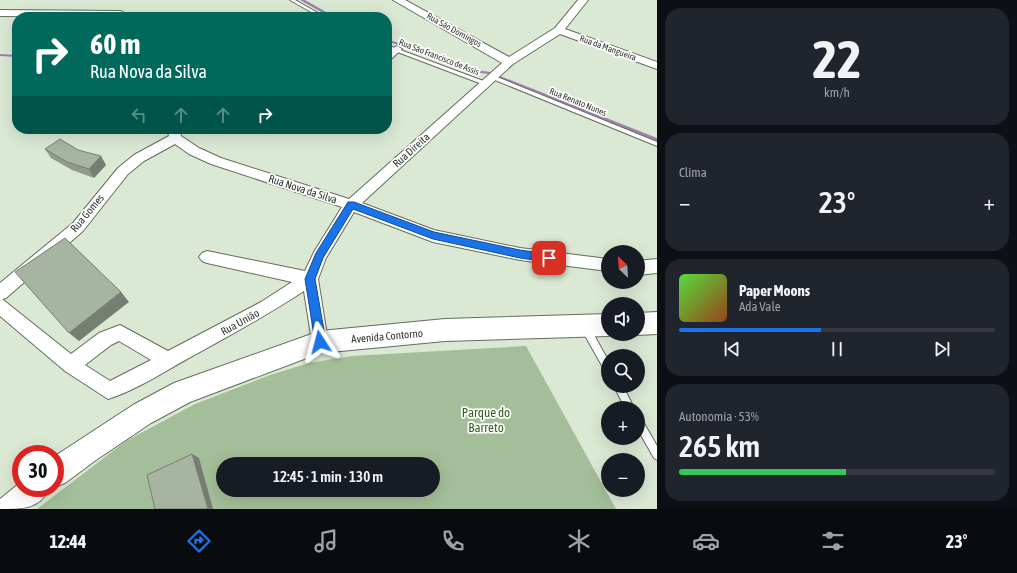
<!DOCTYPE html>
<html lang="pt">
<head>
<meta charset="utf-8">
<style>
  body { margin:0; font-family:"Asap Condensed",sans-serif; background:#20242c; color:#f1f3f6; height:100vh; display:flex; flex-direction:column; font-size:15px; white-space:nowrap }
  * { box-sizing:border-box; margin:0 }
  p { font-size:13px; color:#9ea1a6 }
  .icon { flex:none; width:22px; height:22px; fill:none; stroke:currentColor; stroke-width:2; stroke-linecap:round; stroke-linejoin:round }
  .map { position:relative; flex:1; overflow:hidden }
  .drawer { display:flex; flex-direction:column; gap:8px; padding:8px; background:#0d0f14; width:360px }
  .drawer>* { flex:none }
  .hud { position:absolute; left:12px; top:12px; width:380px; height:122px; border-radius:16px; box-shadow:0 4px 16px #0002; background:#00695c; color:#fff; overflow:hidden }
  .needle { width:26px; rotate:335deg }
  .buttons { position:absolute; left:601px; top:245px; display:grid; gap:8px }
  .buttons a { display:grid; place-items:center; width:44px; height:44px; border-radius:50%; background:#171b24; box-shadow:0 4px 16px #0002; font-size:20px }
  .speed { position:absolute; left:12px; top:445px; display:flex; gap:8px; font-size:20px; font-weight:700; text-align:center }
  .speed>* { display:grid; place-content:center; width:52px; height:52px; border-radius:50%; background:#171b24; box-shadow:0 4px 16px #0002; line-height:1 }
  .speed .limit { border:6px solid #d22; background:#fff; color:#111 }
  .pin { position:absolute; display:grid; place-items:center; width:34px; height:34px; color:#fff; margin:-17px; border-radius:8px; box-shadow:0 2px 6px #0006 }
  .me { position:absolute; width:44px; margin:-22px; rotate:351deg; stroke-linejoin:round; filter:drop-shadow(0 0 3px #0008) }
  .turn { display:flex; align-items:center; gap:14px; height:84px; padding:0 12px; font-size:18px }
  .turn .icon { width:52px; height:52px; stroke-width:2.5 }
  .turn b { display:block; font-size:28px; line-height:34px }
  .lanes { display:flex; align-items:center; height:38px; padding:0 12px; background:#0003; justify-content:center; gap:20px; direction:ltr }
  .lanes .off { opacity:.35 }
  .big { font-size:30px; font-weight:600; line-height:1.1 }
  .drawer .widget { flex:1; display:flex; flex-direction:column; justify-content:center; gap:6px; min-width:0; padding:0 14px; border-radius:16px; background:#20242c }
  .drawer .dial { align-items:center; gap:0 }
  .dial b { font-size:52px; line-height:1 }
  .song { display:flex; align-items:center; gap:12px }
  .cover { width:48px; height:48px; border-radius:6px; background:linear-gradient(135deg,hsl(110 70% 55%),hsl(20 70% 35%)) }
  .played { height:4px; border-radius:2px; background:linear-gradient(90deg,#1a73e8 45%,#363941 45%) }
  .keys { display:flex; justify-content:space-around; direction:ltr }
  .heat { display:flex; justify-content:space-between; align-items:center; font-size:22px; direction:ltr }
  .charge { height:6px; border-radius:3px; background:linear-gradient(90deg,#34c759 53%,#363941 0) }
  .trip { position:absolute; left:216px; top:457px; width:224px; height:40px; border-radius:20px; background:#171b24; box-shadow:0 4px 16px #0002; font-weight:600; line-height:40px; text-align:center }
  .tab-bar { display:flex; height:64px; justify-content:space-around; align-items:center; background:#090b0e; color:#9ea1a6 }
  .tab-bar .icon { width:28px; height:28px }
  .tab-bar .on { color:#1a73e8 }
  .tab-bar b { font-size:18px; color:#f1f3f6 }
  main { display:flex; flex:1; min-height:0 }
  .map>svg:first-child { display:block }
  .green { fill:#a3be98; fill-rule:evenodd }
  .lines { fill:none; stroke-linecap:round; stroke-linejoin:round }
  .stream { fill:#9f81ac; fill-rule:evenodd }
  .lane-casing { stroke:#626e5d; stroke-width:2 }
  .street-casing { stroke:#626e5d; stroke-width:2 }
  .secondary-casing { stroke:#626e5d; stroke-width:2 }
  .lane { fill:#fff; fill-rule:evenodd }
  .street { fill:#fff; fill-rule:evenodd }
  .secondary { fill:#fff; fill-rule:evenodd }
  .wall { fill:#909b8a }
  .shaded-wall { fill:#757e71 }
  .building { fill:#a7b4a1; stroke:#757e71 }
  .route { fill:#1a73e8; stroke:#114b97 }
  .labels { text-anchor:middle; stroke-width:3.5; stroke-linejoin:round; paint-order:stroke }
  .far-street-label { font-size:9px; fill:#30352e; stroke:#fff }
  .street-label { font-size:11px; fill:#30352e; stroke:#fff }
  .near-park-label { font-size:13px; fill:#355e20; stroke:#fff }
</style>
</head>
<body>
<main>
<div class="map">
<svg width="657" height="509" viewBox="0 0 657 509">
  <rect width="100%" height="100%" fill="#dae8d4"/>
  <path class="green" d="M526 346 616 509H37L126 441 195 404 270 375 309 363 352 356ZM223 464H433V490H223Z"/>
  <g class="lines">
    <path class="stream" d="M300 0H305L335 17H330Z
      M387 39 469 69 490 72 657 138V142L488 74 467 71 387 41Z
      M0 54 17 55V57L0 56Z"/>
    <defs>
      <path id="lane" d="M290 0H295L325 17H320Z
        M387 45 486 82 487 83 486 84H482L387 48Z
        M492 75 657 142V146L490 78V76Z
        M586 325 589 326 608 360V372L605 371 583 332 582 329 583 326Z
        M614 386H623L634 408H625Z
        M638 417 641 418 657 446V460L654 458 638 430Z"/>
      <path id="street" d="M393 0H405L509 57 555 28 578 0H588L565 29 657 62V69L560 34 513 64 362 203 434 230 520 248 608 259V271L520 260 433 242 354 212 326 258 318 279 328 342 326 348 320 350 314 348 312 342 304 291C266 316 227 337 187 359 162 373 136 390 108 399L65 371 0 316V283L73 223 118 168 134 155 169 136 167 129H179L181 136 199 148 221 158 349 199 502 63ZM175 144 189 154 211 164 342 207 314 252 305 271 207 251 202 253 199 257 202 261 207 263 292 282 261 302 168 351 120 325 99 333 71 354 2 299 6 298 83 231 128 174 144 161ZM119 341 151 360 110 381 85 365 111 345Z
        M0 10 121 11 126 14 121 17 0 16Z
        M397 46 402 49 391 59 387 60V52Z
        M657 259V273L638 275V261Z"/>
      <path id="secondary" d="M657 312V334L638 335 636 334H638V313Z
        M608 314V334H612L608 336 445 341 320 353 190 402 151 423 96 460 65 483 55 487V456L133 405 174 383 320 331 445 319Z
        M21 482V488H50C39 509 24 509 0 509V499Z"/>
    </defs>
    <use href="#lane" class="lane-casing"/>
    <use href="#street" class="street-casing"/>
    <use href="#secondary" class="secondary-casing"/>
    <use href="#lane" class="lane"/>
    <use href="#street" class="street"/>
    <use href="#secondary" class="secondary"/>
  </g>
  <path class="wall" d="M45 149 106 165 94 178 72 170 51 158Z"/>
  <path class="shaded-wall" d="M101 156 106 165 94 178 89 169Z
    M121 292 129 302 79 341 69 333Z
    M192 454 199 458 213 509H208Z"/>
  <path class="building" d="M60 139 78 150 101 156 89 169 67 162 45 149Z
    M65 238 121 292 69 333 15 272Z
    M192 454 208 509H155L147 475Z"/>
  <path class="route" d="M348 202H354L434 232 520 250 549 254 554 258 549 262 520 258 433 239 353 209 323 258 315 279 326 342 324 345 320 346 317 345 315 342 305 279 316 253Z"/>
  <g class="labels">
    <g class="far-street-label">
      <text transform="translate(454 30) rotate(29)" y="3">Rua São Domingos</text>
      <text transform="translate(608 48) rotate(20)" y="3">Rua da Mangueira</text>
      <text transform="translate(439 57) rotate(21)" y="3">Rua São Francisco de Assis</text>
      <text transform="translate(578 102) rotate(22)" y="3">Rua Renato Nunes</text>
    </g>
    <g class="street-label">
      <text transform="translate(411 150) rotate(-42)" y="4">Rua Direita</text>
      <text transform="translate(303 189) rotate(18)" y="4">Rua Nova da Silva</text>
      <text transform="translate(87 213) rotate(-50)" y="4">Rua Gomes</text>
      <text transform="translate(240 322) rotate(-29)" y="4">Rua União</text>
      <text transform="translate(387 336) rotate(-5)" y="4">Avenida Contorno</text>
    </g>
    <g class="near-park-label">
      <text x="486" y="417">Parque do<tspan x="486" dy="15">Barreto</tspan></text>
    </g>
  </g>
</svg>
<div class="buttons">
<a><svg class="needle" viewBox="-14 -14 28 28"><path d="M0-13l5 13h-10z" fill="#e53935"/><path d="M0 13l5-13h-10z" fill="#9ea1a6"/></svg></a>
<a><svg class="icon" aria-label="sound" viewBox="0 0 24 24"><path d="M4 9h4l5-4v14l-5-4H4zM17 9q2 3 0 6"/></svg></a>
<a><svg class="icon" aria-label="search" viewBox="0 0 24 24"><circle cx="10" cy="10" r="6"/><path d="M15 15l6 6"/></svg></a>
<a>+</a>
<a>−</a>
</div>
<div class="speed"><div class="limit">30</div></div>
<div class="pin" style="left:549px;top:258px;background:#d93025"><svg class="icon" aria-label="arrive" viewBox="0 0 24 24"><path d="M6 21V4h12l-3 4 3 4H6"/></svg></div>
<svg class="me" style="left:320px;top:342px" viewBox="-20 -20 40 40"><path d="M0-17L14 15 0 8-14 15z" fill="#1a73e8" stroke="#fff" stroke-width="4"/></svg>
<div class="trip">12:45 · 1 min · 130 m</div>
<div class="hud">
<div class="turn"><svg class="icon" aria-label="right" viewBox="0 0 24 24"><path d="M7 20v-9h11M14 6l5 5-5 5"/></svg><div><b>60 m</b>Rua Nova da Silva</div></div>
<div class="lanes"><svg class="icon off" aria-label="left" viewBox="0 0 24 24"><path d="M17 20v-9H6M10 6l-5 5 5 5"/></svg><svg class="icon off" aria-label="ahead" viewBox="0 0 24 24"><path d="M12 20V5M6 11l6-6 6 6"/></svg><svg class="icon off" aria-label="ahead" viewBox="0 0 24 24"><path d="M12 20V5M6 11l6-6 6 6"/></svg><svg class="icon" aria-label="right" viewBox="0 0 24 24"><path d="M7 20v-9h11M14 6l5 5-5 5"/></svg></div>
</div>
</div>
<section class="drawer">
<div class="widget dial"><b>22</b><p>km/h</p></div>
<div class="widget"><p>Clima</p>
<div class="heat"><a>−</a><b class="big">23°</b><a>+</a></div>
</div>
<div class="widget">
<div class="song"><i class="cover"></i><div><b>Paper Moons</b><p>Ada Vale</p></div></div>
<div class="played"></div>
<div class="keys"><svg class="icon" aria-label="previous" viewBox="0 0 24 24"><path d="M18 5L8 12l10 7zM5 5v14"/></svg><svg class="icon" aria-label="pause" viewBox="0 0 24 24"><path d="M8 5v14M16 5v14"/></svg><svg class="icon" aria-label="next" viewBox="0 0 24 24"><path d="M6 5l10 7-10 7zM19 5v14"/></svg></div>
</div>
<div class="widget"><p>Autonomia · 53%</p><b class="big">265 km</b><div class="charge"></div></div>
</section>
</main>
<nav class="tab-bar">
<b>12:44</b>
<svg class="icon on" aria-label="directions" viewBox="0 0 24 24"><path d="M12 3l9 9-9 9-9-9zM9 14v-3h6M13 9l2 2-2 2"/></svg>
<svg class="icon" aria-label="music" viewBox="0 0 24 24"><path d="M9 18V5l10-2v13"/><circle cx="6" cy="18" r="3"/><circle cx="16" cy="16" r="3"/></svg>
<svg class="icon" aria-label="phone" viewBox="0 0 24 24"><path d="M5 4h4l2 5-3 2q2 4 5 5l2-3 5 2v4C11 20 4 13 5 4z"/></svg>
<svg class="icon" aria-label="climate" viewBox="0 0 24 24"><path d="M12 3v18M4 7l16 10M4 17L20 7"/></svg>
<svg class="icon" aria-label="car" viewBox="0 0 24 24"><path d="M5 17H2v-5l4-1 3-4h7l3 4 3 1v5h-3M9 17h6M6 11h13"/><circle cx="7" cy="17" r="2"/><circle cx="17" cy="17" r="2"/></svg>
<svg class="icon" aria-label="filters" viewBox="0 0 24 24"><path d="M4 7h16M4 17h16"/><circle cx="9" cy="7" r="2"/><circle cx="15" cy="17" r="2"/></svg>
<b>23°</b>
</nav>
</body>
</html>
